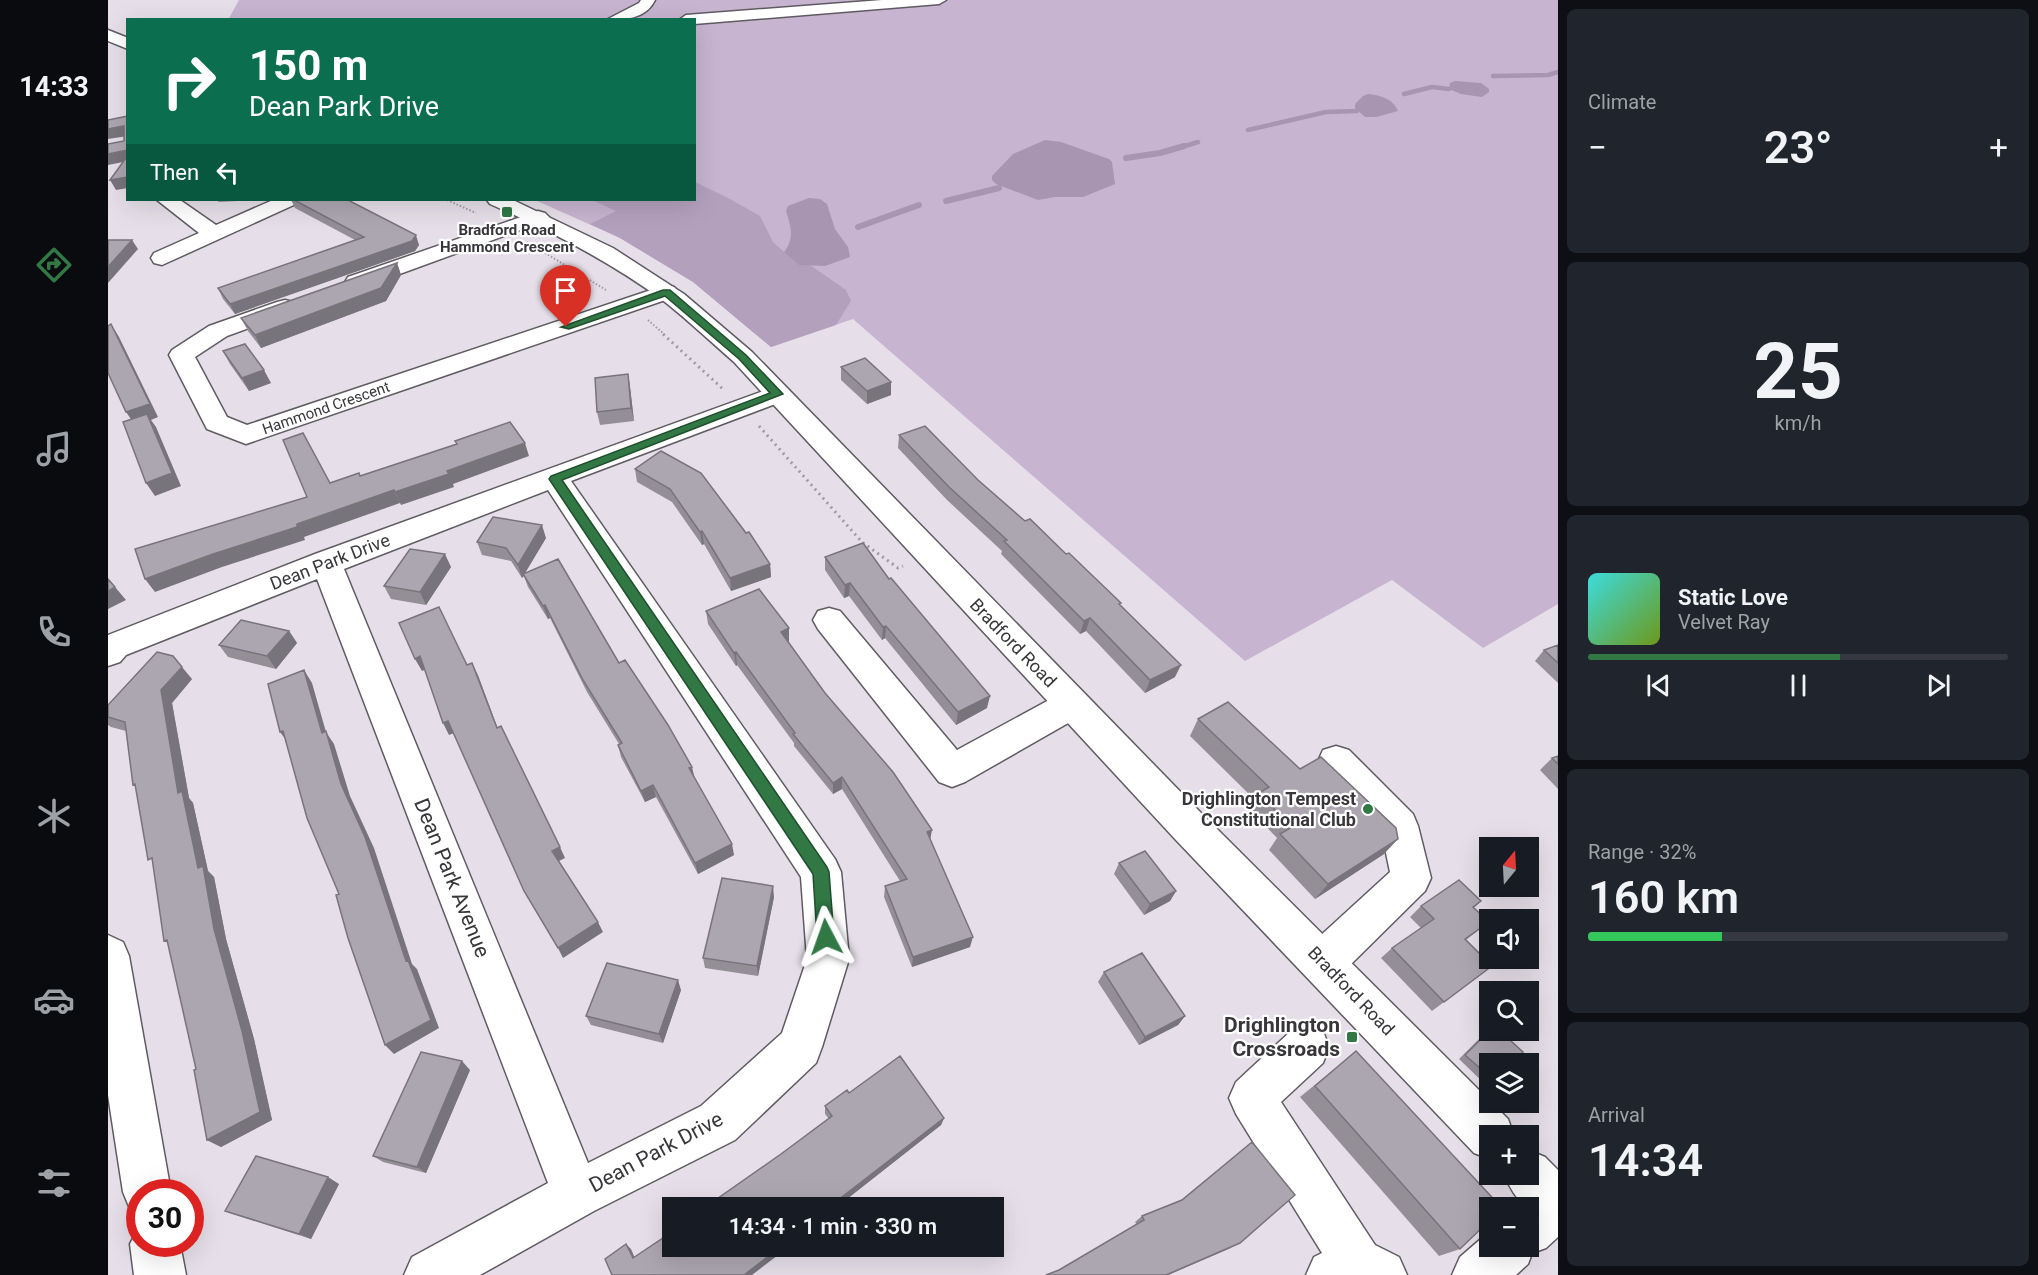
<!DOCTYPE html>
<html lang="en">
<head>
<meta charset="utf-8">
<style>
  body { margin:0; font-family:Roboto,sans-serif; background:#20242c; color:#f1f3f6; height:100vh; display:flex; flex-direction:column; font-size:22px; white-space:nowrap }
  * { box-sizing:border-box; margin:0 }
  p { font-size:20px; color:#9ea1a6 }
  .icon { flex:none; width:33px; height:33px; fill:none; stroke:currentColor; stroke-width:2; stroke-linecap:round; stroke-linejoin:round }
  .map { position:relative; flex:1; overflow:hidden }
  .details { display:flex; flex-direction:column; gap:9px; padding:9px; background:#0d0f14; width:480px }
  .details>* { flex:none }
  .top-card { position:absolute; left:18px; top:18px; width:570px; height:183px; border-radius:0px; box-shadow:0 6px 24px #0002; background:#0b6e4f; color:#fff; overflow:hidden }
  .needle { width:39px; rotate:18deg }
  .tools { position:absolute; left:1371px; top:837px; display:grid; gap:12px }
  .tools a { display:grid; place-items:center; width:60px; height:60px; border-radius:0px; background:#171b24; box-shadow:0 6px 24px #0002; font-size:30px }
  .speed { position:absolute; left:18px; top:1179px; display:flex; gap:12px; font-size:30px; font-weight:700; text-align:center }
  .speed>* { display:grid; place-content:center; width:78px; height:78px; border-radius:50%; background:#171b24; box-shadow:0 6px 24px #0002; line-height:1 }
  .speed .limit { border:9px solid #d22; background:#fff; color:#111 }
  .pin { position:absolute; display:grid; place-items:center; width:51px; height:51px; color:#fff; margin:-62px -26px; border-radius:50% 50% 50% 0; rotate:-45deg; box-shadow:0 0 6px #0007 }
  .pin .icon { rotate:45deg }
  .me { position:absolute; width:66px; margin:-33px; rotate:356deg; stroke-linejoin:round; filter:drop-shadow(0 0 4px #0008) }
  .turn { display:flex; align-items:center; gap:21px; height:126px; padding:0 24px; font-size:27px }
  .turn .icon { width:78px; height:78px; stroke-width:2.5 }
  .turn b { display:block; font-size:42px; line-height:51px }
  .then { display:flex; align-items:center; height:57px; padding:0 24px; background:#0003; gap:12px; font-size:22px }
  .big { font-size:45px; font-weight:600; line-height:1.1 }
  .details .tile { flex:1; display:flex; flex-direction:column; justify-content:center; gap:9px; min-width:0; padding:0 21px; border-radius:9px; background:#20242c }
  .details .dial { align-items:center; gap:0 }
  .dial b { font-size:78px; line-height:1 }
  .song { display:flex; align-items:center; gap:18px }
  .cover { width:72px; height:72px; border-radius:9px; background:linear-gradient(135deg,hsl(180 70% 55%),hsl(80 70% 35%)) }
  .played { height:6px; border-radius:3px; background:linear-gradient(90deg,#317845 60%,#363941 60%) }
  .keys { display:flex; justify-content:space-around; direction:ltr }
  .heat { display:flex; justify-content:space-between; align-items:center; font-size:33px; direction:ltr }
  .charge { height:9px; border-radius:4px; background:linear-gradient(90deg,#34c759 32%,#363941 0) }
  .trip { position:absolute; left:554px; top:1197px; width:342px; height:60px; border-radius:0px; background:#171b24; box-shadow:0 6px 24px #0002; font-weight:600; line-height:60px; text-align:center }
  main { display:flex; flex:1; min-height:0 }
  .menu { display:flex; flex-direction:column; width:108px; justify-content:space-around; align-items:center; background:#090b0e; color:#9ea1a6 }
  .menu .icon { width:42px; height:42px }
  .menu .current { color:#317845 }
  .menu b { font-size:27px; color:#f1f3f6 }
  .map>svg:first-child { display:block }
  .green { fill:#c7b4d0 }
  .forest { fill:#b3a0bd }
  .water { fill:#a795b1 }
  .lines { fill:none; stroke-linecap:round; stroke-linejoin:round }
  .stream-far1 { stroke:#a795b1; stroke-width:4.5 }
  .stream { stroke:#a795b1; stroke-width:6 }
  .minor-casing { stroke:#605b63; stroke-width:3 }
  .major-casing { stroke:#605b63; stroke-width:3 }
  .path-far1 { stroke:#a09ba3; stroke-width:2; stroke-dasharray:1.5 2; stroke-linecap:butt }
  .path { stroke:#a09ba3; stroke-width:3; stroke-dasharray:2 4; stroke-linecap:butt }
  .minor { fill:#fff; fill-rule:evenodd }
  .major { fill:#fff; fill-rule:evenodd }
  .wall { fill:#948f97 }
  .shaded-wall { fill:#78747b }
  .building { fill:#aca6b0; stroke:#78747b; stroke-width:1.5 }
  .route { fill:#317845; stroke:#204e2d; stroke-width:1.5 }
  .poi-dot { fill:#317845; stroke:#fff; stroke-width:2 }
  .labels { text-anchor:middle; stroke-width:4.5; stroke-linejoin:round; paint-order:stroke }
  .far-poi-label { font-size:15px; font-weight:bold; fill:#38363a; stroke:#fff }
  .far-street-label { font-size:15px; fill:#38363a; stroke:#fff }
  .street-label { font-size:18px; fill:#38363a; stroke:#fff }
  .poi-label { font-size:18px; font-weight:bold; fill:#38363a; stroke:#fff; text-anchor:end }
  .near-street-label { font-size:21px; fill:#38363a; stroke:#fff }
  .near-poi-label { font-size:21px; font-weight:bold; fill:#38363a; stroke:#fff; text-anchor:end }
</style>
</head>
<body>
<main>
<nav class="menu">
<b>14:33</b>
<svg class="icon current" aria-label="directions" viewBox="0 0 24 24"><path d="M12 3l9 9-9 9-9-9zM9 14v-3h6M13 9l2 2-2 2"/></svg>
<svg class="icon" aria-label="music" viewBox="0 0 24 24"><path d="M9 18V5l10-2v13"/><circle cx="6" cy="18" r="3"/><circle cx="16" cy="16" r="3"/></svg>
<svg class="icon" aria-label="phone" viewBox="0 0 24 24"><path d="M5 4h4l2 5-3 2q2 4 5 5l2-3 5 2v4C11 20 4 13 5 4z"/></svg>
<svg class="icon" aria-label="climate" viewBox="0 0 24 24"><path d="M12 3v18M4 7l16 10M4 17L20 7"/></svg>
<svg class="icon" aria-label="car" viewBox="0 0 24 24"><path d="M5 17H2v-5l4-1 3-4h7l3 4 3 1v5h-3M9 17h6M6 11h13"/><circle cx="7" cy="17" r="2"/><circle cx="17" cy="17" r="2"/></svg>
<svg class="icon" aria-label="filters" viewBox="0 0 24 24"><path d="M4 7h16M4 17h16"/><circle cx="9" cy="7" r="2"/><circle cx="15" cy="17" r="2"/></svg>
</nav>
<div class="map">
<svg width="1450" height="1275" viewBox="0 0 1450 1275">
  <rect width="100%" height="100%" fill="#e6dfe9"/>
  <path class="green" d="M131 0H1450V604L1375 648 1284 580 1137 661 745 319 663 347 585 282 512 238 427 200H586V20H120Z"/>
  <path class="forest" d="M587 182 622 199 652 216 665 242 691 265H702L738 290 743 301 728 325 663 347 585 282 512 238 482 224 508 211 484 200H586Z"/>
  <path class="water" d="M1347 81 1373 83 1381 89V92L1374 97 1353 94 1341 89 1342 83Z
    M1260 94C1273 95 1285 99 1290 111L1268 117H1257L1247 108V104L1255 96Z
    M937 140 953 142 1001 159 1004 162 1007 184 975 197H947L930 200 888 184 884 180V176L905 154Z
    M701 198 712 199 719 204 727 229 740 247 742 257 717 266 691 265 676 252C687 238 683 227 678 211L680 206Z"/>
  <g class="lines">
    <path class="stream-far1" d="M1385 76 1440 75 1450 72
      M1296 94 1324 87 1341 89
      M1140 130 1218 112 1249 111
      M1071 148 1090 142"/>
    <path class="stream" d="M1018 158 1052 153 1076 146
      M838 201 891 188
      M750 227 811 205"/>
    <defs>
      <path id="minor" d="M533 0H547C538 19 516 20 498 20L531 3Z
        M774 0H838L831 4 586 24V20H571L578 15Z
        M49 200H72L108 225 165 200H191L188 204 54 265 46 263 43 258 46 253 91 233Z
        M430 211 437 213 441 217 437 221 256 287 248 289 240 287 237 282 240 277Z
        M558 285 566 287 570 292 566 297 138 444 99 429 61 355 64 350 101 326 169 302 177 300 185 302 189 307 185 312 119 336 87 357 119 417 139 425Z
        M669 386 678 388 682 394 678 400 463 481 727 859 733 872 741 959 714 1047 708 1063 627 1140 486 1211 372 1275H296L304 1257 440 1183 209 579 18 655 12 662 0 666V635L207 554ZM440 490 693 877 699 959 674 1033 593 1106 480 1163 236 569Z
        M721 608 732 611 849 750 952 694 964 690 976 694 981 704 976 714 857 782 844 787 831 782 710 629 705 620 710 611Z
        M1228 746 1241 750 1305 814 1310 826 1323 878 1317 891 1230 977 1215 983 1200 977 1194 962 1200 947 1282 872 1274 834 1215 772 1210 761 1215 750Z
        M0 935 15 942 21 956 63 1192H32V1213L22 1209 15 1192 0 1095Z
        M1199 1025 1215 1031 1221 1047 1215 1063 1173 1102 1267 1245 1291 1257 1299 1275H1198L1206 1257 1214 1253 1128 1114 1121 1098 1128 1082 1183 1031Z
        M1450 1179V1237L1438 1248 1424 1253 1420 1264 1408 1275H1344L1352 1257 1382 1231V1246H1420V1208H1408L1433 1187Z
        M32 1225V1244H72L78 1275H26L22 1244Z"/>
      <path id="major" d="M0 30 20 38V49L0 41Z
        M379 200H405L505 248 576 294 644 352 1095 815 1400 1119 1406 1136H1382V1159L1366 1153 1067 839 626 362C603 342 581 321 557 302 503 262 443 231 382 204Z
        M1420 1150 1437 1157 1450 1170V1229C1425 1218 1406 1200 1396 1174H1420Z"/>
    </defs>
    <use href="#minor" class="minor-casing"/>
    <use href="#major" class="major-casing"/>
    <path class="path-far1" d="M339 200 368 213
      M419 242 498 290
      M540 320 557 335"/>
    <path class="path" d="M555 334 616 390
      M651 426 754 542 790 568 795 566"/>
    <use href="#minor" class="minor"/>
    <use href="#major" class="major"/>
  </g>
  <path class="wall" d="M108 200H150L111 202Z
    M183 200H240L311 245 307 251 127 314 115 299 110 288 247 240 187 208Z
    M289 263 293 275 278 301 153 348 140 331 133 318Z
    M115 351 163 383 141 391 122 364Z
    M733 367 783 395 759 404 733 380Z
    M520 374 522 387 526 421 492 425 489 412Z
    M791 435 870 480 917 521 1013 603 1012 605 1067 677 1037 693 978 631 972 634 893 554 894 551 839 500 790 448Z
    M527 469 638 533 662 564 663 577 623 591 596 544 594 545 564 502 529 482Z
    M438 538 417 573 511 663 587 779 626 855 590 874 548 797 537 802 513 757 510 745 511 744 479 692 442 618 440 619 420 587 416 576 414 578 403 561 374 555 369 542Z
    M717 557 781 579 879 708 848 725 777 638 774 640 741 596 736 598 717 570Z
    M343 567 318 605 283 599 276 586Z
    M598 611 681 641 680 642 822 841 862 947 804 967 776 897 777 886 792 881 734 789 725 794 686 746V743L629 665 628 666 600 624Z
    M181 631 189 643 168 669 120 657 111 645Z
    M1450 645V683L1427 661 1436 650Z
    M84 679 64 703 81 798 85 803 100 871 106 877 118 939 146 1039 164 1120 113 1147 99 1140 88 1069 45 864 28 787 25 785 18 731 3 727 0 725V705Z
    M1090 719 1192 769 1276 854 1207 899 1161 850 1169 838 1141 809 1147 800 1082 736Z
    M1450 756V789L1432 770 1444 758Z
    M1011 863 1068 891 1062 901 1036 915 1006 874Z
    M666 897 650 976 597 968 595 958Z
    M1373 901 1366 908 1381 922 1358 940 1384 966 1324 1011 1273 958 1284 948 1313 928 1302 917 1313 906Z
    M996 972 1077 1016 1070 1025 1031 1045 990 982Z
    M573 990 555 1043 483 1025 478 1016Z
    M1382 1028V1085L1379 1086 1351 1059Z
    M1248 1051 1352 1249 1331 1256 1192 1097Z
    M362 1070 318 1173 275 1162 265 1156Z
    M741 1093 836 1118 833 1125 736 1201 673 1154 721 1119 717 1114V1106Z
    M1144 1142 1123 1248 1060 1275H938L951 1270 1029 1225 1027 1222 1034 1216 1073 1200Z
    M231 1184 203 1239 131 1216 117 1211Z"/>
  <path class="shaded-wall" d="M16 126 20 136 0 139V129Z
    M20 150V161L0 165V154Z
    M20 177V188L8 190 2 180Z
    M308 235 311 245 307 251 127 314 122 304Z
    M24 240 30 249 0 283V267Z
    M289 263 293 275 278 301 153 348 147 335Z
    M3 324 11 337 50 417 43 420 48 427 73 486 47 496 38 483 27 425 18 412Z
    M156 370 163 383 141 391 134 378Z
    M520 374 522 387 526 421 523 408Z
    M783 382V395L759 404V391Z
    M417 443 421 456 345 484 346 487 293 505 287 492 339 471Z
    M286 490 292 503 196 537 197 540 114 567 47 592 37 579 105 554Z
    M434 525 438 538 414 578 410 565Z
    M594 531 596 544 594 545 592 532Z
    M337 554 343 567 318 605 312 592Z
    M662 564 663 577 623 591 622 578Z
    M742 583 741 596 736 598 737 585Z
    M7 587 18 600 0 609V591Z
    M437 605 442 618 440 619 435 606Z
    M982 618 978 631 972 634 976 621Z
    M778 626 777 638 774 640 775 627Z
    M681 628V641L673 644V632Z
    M181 631 189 643 168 669 159 656Z
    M628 652 629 665 628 666 626 653Z
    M312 656 319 669 314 671 307 659Z
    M364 663 370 675 394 740 389 728Z
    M1073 665 1067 677 1037 693 1042 680Z
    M74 667 84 679 64 703 81 798 85 803 100 871 106 877 118 939 146 1039 164 1120 113 1147 99 1140 90 868 70 793 53 690Z
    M196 670 204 683 218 732 226 744 242 796 266 848 304 964 309 969 331 1028 286 1054 277 1045 298 961 214 733Z
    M882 696 879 708 848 725 850 712Z
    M340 721 346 733 341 735 335 723Z
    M175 731 181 744 172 732Z
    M584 767 587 779 581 768Z
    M734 777V789L725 794V783Z
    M545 785 548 797 537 802 533 791Z
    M824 830 822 841 819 832Z
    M1290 839 1276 854 1207 899 1220 884Z
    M624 844 626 855 590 874 587 863Z
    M452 847 457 858 449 862 444 851Z
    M665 886 666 897 650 976 649 966Z
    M1068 891 1062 901 1036 915 1042 904Z
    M490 922 495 932 455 958 450 948Z
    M865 937 862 947 804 967 805 957Z
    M570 980 573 990 555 1043 551 1034Z
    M1077 1016 1070 1025 1031 1045 1037 1037Z
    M354 1061 362 1070 318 1173 309 1167Z
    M836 1118 833 1125 734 1203V1197Z
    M220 1177 231 1184 203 1239 191 1234Z
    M1132 1243 1060 1275H1058Z
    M518 1244 523 1249 529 1263 525 1258Z
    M674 1246H682L644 1275H636Z"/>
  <path class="building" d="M20 116V150L0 154V144L16 141V126L0 129V120Z
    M20 155V177L2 180Z
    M186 200H240L308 235 304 241 122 304 110 288 256 237Z
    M0 240H24L0 267Z
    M289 263 273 288 147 335 133 318Z
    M3 324 42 404 18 412 0 373V326Z
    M137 344 156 370 134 378 115 351Z
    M757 358 783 382 759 391 733 367Z
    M520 374 523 408 489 412 487 378Z
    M39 414 64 473 38 483 15 422Z
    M402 422 417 443 339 471 341 474 287 492 286 490 189 524V527L105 554 37 579 27 549 199 497 175 440 195 433 222 483 251 473 252 476 349 444 347 441Z
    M817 426 870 480 917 521 922 519 958 554 961 553 1013 603 1011 604 1073 665 1042 680 982 618 976 621 896 541 899 540 841 487 791 435Z
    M553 451 593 473 638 533 641 532 662 564 622 578 594 531 592 532 562 489 527 469Z
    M385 517 434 525 410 565 398 548 369 542Z
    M755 543 781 579 783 578 882 696 850 712 778 626 775 627 742 583 737 585 717 557Z
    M302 549 337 554 312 592 276 586Z
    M450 559 511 663 517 660 560 725 584 767 581 768 624 844 587 863 545 785 533 791 510 745 514 743 475 680 437 605 435 606 415 574Z
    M0 579 7 587 0 591Z
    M651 589 681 628 673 632 717 693 785 772 824 830 819 832 865 937 805 957 777 886 799 879 734 777 725 783 685 734 687 733 628 652 626 653 598 611Z
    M331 607 359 665 364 663 389 728 393 726 452 847 444 851 490 922 450 948 416 891 340 721 335 723 312 656 307 659 291 623Z
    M133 620 181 631 159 656 111 645Z
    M1450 645V663L1436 650Z
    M49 652 65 656 74 667 53 690 70 793 74 791 90 868 95 866 106 929 134 1031 152 1112 99 1140 86 1070 88 1069 59 940 56 941 44 858 40 860 27 784 25 785 17 722 0 717V705Z
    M196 670 214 733 218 731 233 784 257 837 298 961 300 960 323 1020 277 1045 240 938 228 895 231 894 199 818 175 731 172 732 160 684Z
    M1120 702 1192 769 1213 757 1288 828 1290 839 1220 884 1172 834 1184 827 1151 793 1161 787 1090 719Z
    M1450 756V764L1444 758Z
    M1037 851 1068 891 1042 904 1011 863Z
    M614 878 665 886 649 966 595 958Z
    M1351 880 1373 901 1365 907 1381 922 1357 939 1384 966 1336 1002 1284 948 1326 919 1313 906Z
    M1034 953 1077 1016 1037 1037 996 972Z
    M499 963 570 980 551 1034 478 1016Z
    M1382 1030H1391L1415 1052 1404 1064H1382V1077L1357 1055Z
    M1248 1051 1394 1208H1382V1220L1352 1249 1207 1086Z
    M313 1052 354 1061 309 1167 265 1156Z
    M792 1056 836 1118 734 1197 740 1208H596L673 1154 724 1116 717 1106 739 1090 741 1093Z
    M1144 1142 1187 1195 1132 1243 1058 1275H938L951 1270 1036 1220 1034 1216 1074 1200Z
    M148 1156 220 1177 191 1234 117 1211Z
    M580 1203 582 1208H575Z
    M564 1215V1230L559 1219Z
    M564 1232V1246H674L636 1275H504L497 1259 518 1244 525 1258Z"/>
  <path class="route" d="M555 290H562L638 355 675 394 454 480 719 867 721 872 726 937 724 943 718 946 712 943 709 937 705 874 441 479 443 476 662 393 631 359 557 296 461 329 453 327Z"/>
  <g class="poi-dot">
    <rect x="393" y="206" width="12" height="12" rx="3"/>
    <circle cx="1260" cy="809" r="6"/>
    <rect x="1238" y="1031" width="12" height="12" rx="3"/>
  </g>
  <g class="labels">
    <g class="far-poi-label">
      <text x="399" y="235">Bradford Road<tspan x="399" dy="17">Hammond Crescent</tspan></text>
    </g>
    <g class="far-street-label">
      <text transform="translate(218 408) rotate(-19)" y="5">Hammond Crescent</text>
    </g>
    <g class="street-label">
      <text transform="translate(222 562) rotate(-21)" y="6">Dean Park Drive</text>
      <text transform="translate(905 643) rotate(46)" y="6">Bradford Road</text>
      <text transform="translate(1243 991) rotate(46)" y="6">Bradford Road</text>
    </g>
    <g class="poi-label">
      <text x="1248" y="805">Drighlington Tempest<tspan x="1248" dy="21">Constitutional Club</tspan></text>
    </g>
    <g class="near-street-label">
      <text transform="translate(344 878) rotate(68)" y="7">Dean Park Avenue</text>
      <text transform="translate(548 1152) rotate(-28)" y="7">Dean Park Drive</text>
    </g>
    <g class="near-poi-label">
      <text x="1232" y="1032">Drighlington<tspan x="1232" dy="24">Crossroads</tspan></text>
    </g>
  </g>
</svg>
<div class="tools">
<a><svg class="needle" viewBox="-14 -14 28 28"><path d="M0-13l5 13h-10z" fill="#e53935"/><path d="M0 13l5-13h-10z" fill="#9ea1a6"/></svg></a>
<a><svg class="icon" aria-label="sound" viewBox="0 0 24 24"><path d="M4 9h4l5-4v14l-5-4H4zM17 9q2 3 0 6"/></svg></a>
<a><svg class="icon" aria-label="search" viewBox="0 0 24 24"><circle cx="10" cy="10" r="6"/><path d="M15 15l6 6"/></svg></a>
<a><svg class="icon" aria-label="layers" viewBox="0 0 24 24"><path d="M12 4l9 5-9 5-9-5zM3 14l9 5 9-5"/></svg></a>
<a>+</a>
<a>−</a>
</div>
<div class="speed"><div class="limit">30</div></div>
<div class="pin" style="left:458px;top:327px;background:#d93025"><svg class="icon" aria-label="arrive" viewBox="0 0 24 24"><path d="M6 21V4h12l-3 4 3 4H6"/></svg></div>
<svg class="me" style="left:718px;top:937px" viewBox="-20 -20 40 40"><path d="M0-17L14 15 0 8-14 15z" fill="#317845" stroke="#fff" stroke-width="4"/></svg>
<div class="trip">14:34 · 1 min · 330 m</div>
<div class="top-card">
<div class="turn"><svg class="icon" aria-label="right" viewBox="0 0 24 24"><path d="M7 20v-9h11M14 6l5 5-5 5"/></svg><div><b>150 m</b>Dean Park Drive</div></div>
<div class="then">Then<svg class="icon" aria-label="left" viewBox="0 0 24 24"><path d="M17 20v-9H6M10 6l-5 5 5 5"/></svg></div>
</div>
</div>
<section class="details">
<div class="tile"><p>Climate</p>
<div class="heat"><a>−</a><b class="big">23°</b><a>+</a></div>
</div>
<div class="tile dial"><b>25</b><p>km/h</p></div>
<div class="tile">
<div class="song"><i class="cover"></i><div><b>Static Love</b><p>Velvet Ray</p></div></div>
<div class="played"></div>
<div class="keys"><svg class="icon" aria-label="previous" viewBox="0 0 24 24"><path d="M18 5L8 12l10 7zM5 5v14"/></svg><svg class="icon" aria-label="pause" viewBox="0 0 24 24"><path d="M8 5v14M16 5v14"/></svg><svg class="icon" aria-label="next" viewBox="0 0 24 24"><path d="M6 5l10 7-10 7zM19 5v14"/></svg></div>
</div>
<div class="tile"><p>Range · 32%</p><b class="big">160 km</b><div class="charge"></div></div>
<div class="tile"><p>Arrival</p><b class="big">14:34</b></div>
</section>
</main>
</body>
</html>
